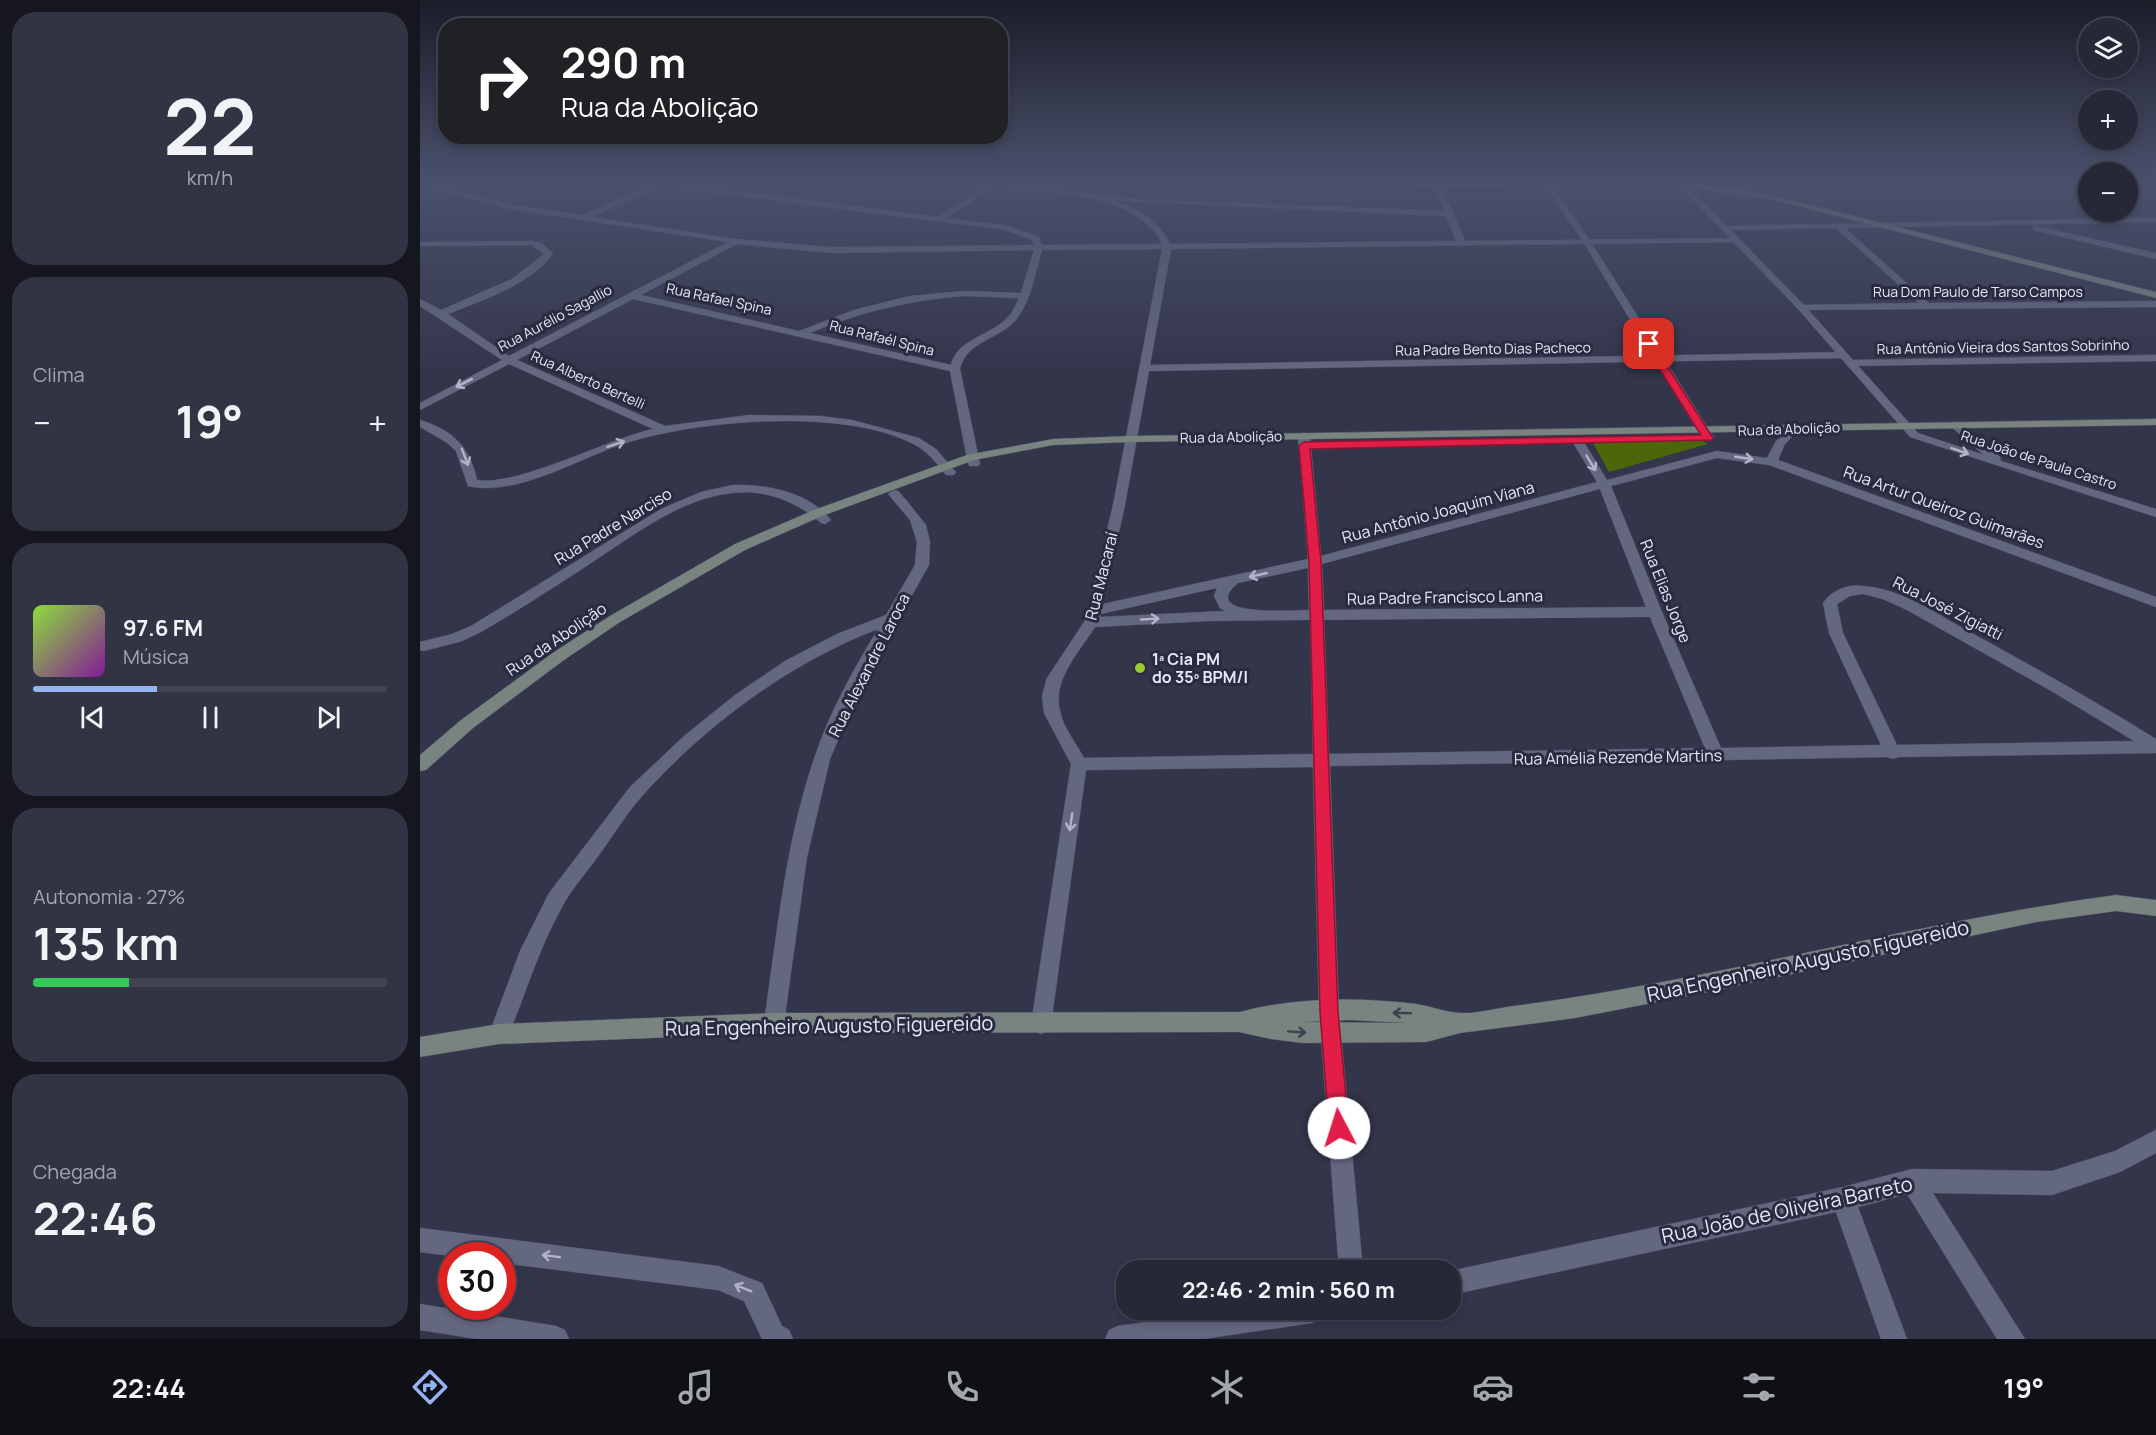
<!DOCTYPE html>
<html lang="pt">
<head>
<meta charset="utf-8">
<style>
  body { margin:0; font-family:Manrope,sans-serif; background:#323443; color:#f1f3f6; height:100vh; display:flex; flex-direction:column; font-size:22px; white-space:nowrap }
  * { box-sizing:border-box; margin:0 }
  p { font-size:20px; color:#a4a6ae }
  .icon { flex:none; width:33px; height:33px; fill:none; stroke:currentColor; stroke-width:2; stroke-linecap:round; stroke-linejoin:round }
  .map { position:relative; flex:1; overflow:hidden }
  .panel { display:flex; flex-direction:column; gap:12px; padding:12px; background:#15161f; width:420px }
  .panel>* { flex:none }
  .banner { position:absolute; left:18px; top:18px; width:570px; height:126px; border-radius:24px; box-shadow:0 3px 9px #0003,0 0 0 2px #424453; background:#202124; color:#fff; overflow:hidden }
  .fabs { position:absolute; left:1658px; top:18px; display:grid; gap:12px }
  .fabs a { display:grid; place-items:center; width:60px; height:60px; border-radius:50%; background:#262838; box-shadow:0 3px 9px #0003,0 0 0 2px #424453; font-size:30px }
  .speed { position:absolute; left:18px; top:1242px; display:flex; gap:12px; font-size:30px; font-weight:700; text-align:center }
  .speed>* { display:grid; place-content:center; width:78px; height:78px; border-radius:50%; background:#262838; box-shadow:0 3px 9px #0003,0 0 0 2px #424453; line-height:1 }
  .speed .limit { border:9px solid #d22; background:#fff; color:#111 }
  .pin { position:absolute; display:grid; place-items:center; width:51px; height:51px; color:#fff; margin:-26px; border-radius:12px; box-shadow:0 3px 9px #0006 }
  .me { position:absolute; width:66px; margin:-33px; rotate:355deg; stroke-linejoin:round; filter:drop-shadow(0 0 4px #0008) }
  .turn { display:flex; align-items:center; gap:21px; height:126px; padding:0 24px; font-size:27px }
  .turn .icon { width:78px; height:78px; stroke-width:2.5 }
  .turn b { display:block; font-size:42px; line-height:51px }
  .big { font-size:45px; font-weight:700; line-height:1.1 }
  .panel .tile { flex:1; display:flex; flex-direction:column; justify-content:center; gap:9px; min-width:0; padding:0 21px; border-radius:24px; background:#323443 }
  .panel .dial { align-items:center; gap:0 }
  .dial b { font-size:78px; line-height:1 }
  .song { display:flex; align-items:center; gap:18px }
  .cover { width:72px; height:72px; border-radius:9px; background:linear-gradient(135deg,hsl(90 70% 55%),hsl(290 70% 35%)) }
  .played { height:6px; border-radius:3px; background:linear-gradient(90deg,#95b2f1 35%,#424453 35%) }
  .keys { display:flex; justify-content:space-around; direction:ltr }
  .heat { display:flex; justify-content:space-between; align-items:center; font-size:33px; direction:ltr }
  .charge { height:9px; border-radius:4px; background:linear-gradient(90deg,#34c759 27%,#424453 0) }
  .trip { position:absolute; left:696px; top:1260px; width:345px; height:60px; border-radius:24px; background:#262838; box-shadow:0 3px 9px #0003,0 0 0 2px #424453; font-weight:700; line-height:60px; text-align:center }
  .tabs { display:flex; height:96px; justify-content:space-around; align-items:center; background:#0f1016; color:#a4a6ae }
  .tabs .icon { width:42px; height:42px }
  .tabs .selected { color:#95b2f1 }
  .tabs b { font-size:27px; color:#f1f3f6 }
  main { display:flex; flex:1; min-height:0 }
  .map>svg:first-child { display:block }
  .green { fill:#4b670a }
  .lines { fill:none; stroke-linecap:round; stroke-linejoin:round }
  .minor-casing { stroke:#505163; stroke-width:1 }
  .tertiary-casing { stroke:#505163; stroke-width:1 }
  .secondary-casing { stroke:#505163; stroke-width:1 }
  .minor { fill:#646780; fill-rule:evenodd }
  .tertiary { fill:#646780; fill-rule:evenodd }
  .secondary { fill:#798480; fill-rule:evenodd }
  .oneway { stroke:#b2b4c7 }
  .oneway2 { stroke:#3d4150 }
  .route { fill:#e11d48; stroke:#92132f; stroke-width:1.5 }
  .poi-dot { fill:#99cb35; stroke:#292b40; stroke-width:2 }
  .labels { text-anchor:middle; stroke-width:6; stroke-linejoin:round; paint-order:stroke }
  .far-street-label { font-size:14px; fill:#e6e8f6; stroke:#292b40 }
  .street-label { font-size:16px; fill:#e6e8f6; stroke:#292b40 }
  .poi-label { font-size:16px; font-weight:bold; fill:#e6e8f6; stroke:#292b40; text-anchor:start }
  .near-street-label { font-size:20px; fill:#e6e8f6; stroke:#292b40 }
</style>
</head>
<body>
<main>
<section class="panel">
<div class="tile dial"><b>22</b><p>km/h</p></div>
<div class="tile"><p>Clima</p>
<div class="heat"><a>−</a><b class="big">19°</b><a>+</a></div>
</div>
<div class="tile">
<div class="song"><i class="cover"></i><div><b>97.6 FM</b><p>Música</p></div></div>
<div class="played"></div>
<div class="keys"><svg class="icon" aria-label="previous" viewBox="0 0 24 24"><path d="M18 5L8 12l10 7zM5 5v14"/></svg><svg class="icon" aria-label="pause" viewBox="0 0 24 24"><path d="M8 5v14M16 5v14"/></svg><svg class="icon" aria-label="next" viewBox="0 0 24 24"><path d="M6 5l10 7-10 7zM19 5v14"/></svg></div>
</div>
<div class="tile"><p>Autonomia · 27%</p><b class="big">135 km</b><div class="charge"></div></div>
<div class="tile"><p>Chegada</p><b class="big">22:46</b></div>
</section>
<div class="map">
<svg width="1736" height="1339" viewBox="0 0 1736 1339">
  <rect width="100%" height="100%" fill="#33354b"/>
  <path class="green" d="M1278 438 1288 444 1189 472 1172 441Z"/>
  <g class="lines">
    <defs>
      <path id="minor" d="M225 182H247L518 217 566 186 542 182H579L717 199 1024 211 1013 185 1017 183 1021 185 1045 241 1319 238 1320 240 1316 242 751 249 730 365 1424 352 1429 355 1424 358 729 371 705 505 683 604 888 559 878 436 880 434 884 433 890 436 901 556 1177 482 1152 441 1154 439H1162L1187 480 1297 451 1347 458 1356 441 1367 433 1373 436 1365 444 1358 460 1736 597V607L1349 465 1297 458 1191 486 1242 612 1301 748 1461 745 1409 633 1403 603C1412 590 1428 584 1443 586 1482 589 1515 613 1548 631 1612 666 1675 701 1736 739V753L1479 757 1473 759 1467 757 1303 760 1297 762 1291 760 910 766 919 1012 943 1270H919L899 1012 893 767 666 770 631 1024 628 1031 621 1034 614 1031 611 1024 651 764 624 713 622 696 627 678 664 622 668 611 693 505 742 249 622 250C615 272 612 298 598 317 582 340 547 339 540 369L560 464 558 466H550L548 464 530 371 213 299 97 360 245 426 330 415 400 416 432 420 499 438 516 449 536 472 534 475H526C517 464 509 453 497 446 428 406 273 420 200 445 156 460 95 497 48 486L36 451 26 442 0 427V420C33 430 50 447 57 480 97 487 187 439 233 429L89 364 0 410V403L82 360 0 306V299L21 310 92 279 124 254 111 245 0 246V242L111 241 122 243 132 252 133 254C108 286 64 299 28 314L89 356 308 242 90 209 14 188H0V184H14L91 205 162 215 231 184ZM241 186 586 230 612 240 614 245 411 247 316 239 172 217ZM574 187C624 193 717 191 742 244L622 245 619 237 588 226 527 218ZM695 201 1026 216 1036 241 750 244C739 220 719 209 695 201ZM317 244 411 253 614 250 601 293 544 291 490 296 434 310 379 331 221 295ZM544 296 599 298C595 306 592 314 586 319 569 336 537 339 531 365L390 333C440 312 489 300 544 296ZM1180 489 1226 607 904 610 902 564ZM888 568 889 610C876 610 776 618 818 583ZM797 588 794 596 800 608 805 611 680 617 681 614ZM1443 594 1463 599 1487 610 1633 692 1714 741 1477 745 1423 633 1417 604 1430 596ZM1230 617 1285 748 909 754 904 620ZM890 620 893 754 664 758C656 743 643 727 640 711 632 680 660 651 675 627L787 621Z
        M1736 218V222L1425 228 1509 303 1736 301V307L1381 310 1376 307 1378 305 1499 303 1416 228 1304 230 1300 228 1304 226Z
        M1616 226 1736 253V259L1613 230 1612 228Z
        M1736 355V361L1431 366 1426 363 1431 360Z
        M313 485C347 484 389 492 411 520L405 524 401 523C376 501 345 489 312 493 262 498 215 534 174 561 136 586 99 610 61 632L42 641 4 651 0 650V642L32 634 51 626 241 509 281 492Z
        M474 490 478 491 487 501 506 525 510 542 509 565 442 684 410 759 387 857 364 1023 361 1030 354 1033 347 1030 344 1023C357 935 365 844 394 759 409 713 433 670 458 629 369 663 286 725 222 796 206 814 193 836 179 855 167 872 152 888 142 907 118 950 105 996 86 1041L79 1044 72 1041 69 1034 100 951 129 893 210 787 264 736 315 695 365 661 417 634 466 615 495 565 497 542 490 520 468 494Z
        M1736 1130V1153L1700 1172 1632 1195 1513 1193 1605 1339H1577L1487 1194 1438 1207 1487 1339H1461L1416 1212 1030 1295V1271L1423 1187 1492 1169 1632 1171 1695 1151Z
        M0 1228 298 1266 342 1283 362 1326 369 1330 373 1339H342L324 1301 298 1290 82 1263V1256H32L0 1252Z
        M0 1304 136 1326 145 1330 149 1339H57L0 1330Z
        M811 1310H905L901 1319 892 1323 783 1339H685L689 1330 698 1326Z"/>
      <path id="tertiary" d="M1123 182H1129L1171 242 1294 438 1292 440H1284L1282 438 1163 242Z
        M1256 182H1264L1384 305 1498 433 1564 455 1529 425 1531 423H1539L1580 457 1581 461 1736 509V517L1490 437 1378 309Z"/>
      <path id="secondary" d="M930 182H1271L1307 190 1322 186 1326 188 1324 190 1346 194 1736 292V298L1346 198 1307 194 1260 184 1017 187 934 184Z
        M1736 419V425L710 442 633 445 554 460 402 516 325 550 200 622 144 660 53 728 6 770 0 771V755L41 720 134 652 190 616 315 544 394 510 547 455 633 439 710 436Z
        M1696 895 1736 900V916L1696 911 1616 922 1278 994 1155 1018 1040 1033 1006 1042 883 1043 851 1039 819 1032 354 1033 79 1044 0 1057V1037L79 1024 354 1013 820 1012C875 997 939 997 996 1004 1010 1006 1025 1012 1040 1013 1057 1014 1077 1008 1094 1006 1297 980 1494 922 1696 895ZM930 1020 988 1023 882 1022Z"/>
    </defs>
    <use href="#minor" class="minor-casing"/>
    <use href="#tertiary" class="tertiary-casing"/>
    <use href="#secondary" class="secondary-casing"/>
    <use href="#minor" class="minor"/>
    <use href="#tertiary" class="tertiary"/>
    <use href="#secondary" class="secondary"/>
  </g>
  <defs><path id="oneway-shaft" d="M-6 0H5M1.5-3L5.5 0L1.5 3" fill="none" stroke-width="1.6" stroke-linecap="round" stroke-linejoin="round" transform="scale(1.5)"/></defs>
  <g class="oneway">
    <use href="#oneway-shaft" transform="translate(44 383) rotate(153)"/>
    <use href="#oneway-shaft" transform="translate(196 444) rotate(-18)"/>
    <use href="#oneway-shaft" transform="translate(1540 451) rotate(19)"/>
    <use href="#oneway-shaft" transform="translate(45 457) rotate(69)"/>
    <use href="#oneway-shaft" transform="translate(1324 458) rotate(8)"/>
    <use href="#oneway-shaft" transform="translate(1171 463) rotate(59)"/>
    <use href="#oneway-shaft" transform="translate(838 575) rotate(167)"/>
    <use href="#oneway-shaft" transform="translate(730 619) rotate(-3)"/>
    <use href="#oneway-shaft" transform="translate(651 822) rotate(98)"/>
    <use href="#oneway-shaft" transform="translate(131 1256) rotate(-173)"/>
    <use href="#oneway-shaft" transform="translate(323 1288) rotate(-158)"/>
  </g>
  <g class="oneway2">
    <use href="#oneway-shaft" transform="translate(982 1013) rotate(-178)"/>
    <use href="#oneway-shaft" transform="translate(877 1032) rotate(4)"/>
  </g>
  <linearGradient id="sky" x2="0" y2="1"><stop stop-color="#1c1d29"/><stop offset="0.49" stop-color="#4a516c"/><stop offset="1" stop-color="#4a516c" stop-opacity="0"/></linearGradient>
  <rect width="1736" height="370" fill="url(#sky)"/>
  <path class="route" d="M1226 342 1233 344 1293 438 1292 440 890 449 901 562 918 1012 929 1128 926 1135 919 1138 912 1135 909 1128 900 1012 889 562 879 446 884 442 1281 435 1224 344Z"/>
  <circle class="poi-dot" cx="720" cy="668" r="6"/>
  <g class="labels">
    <g class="far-street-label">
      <text x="1558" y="297">Rua Dom Paulo de Tarso Campos</text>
      <text transform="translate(299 299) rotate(12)" y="5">Rua Rafael Spina</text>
      <text transform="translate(135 318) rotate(-28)" y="5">Rua Aurélio Sagallio</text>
      <text transform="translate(462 338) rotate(14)" y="5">Rua Rafaél Spina</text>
      <text transform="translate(1583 347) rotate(-1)" y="5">Rua Antônio Vieira dos Santos Sobrinho</text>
      <text transform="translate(1073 349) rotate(-1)" y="5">Rua Padre Bento Dias Pacheco</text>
      <text transform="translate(168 380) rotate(24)" y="5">Rua Alberto Bertelli</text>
      <text transform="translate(1369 429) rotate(-2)" y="5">Rua da Abolição</text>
      <text transform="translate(811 437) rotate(-1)" y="5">Rua da Abolição</text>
      <text transform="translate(1619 460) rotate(18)" y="5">Rua João de Paula Castro</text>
    </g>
    <g class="street-label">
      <text transform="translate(1524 507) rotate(20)" y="6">Rua Artur Queiroz Guimarães</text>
      <text transform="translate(1018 512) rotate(-15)" y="6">Rua Antônio Joaquim Viana</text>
      <text transform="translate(193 526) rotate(-31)" y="6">Rua Padre Narciso</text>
      <text transform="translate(681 576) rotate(-76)" y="6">Rua Macaraí</text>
      <text transform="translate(1246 591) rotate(68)" y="6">Rua Elias Jorge</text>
      <text transform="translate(1025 597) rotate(-1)" y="6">Rua Padre Francisco Lanna</text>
      <text transform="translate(1528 608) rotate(27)" y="6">Rua José Zigiatti</text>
      <text transform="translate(136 639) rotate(-34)" y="6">Rua da Abolição</text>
      <text transform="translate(449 665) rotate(-63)" y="6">Rua Alexandre Laroca</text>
      <text transform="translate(1198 757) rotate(-1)" y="6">Rua Amélia Rezende Martins</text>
    </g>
    <g class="poi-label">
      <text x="732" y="665">1ª Cia PM<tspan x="732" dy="18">do 35º BPM/I</tspan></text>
    </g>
    <g class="near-street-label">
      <text transform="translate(1388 961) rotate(-12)" y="7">Rua Engenheiro Augusto Figuereido</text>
      <text transform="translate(409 1026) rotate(-1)" y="7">Rua Engenheiro Augusto Figuereido</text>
      <text transform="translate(1367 1210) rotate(-12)" y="7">Rua João de Oliveira Barreto</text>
    </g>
  </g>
</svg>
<div class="fabs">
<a><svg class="icon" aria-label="layers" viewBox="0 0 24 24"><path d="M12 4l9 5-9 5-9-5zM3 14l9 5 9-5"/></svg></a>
<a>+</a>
<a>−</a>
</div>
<div class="speed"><div class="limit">30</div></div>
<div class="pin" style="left:1229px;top:344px;background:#d93025"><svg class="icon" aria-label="arrive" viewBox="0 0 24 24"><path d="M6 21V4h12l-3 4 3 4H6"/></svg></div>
<svg class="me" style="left:919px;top:1128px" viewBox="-20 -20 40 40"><circle r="19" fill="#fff"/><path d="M0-13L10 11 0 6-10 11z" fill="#e11d48"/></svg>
<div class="trip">22:46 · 2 min · 560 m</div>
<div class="banner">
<div class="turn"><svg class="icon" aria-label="right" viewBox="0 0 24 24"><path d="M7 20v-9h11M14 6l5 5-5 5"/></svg><div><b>290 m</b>Rua da Abolição</div></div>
</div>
</div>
</main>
<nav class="tabs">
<b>22:44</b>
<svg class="icon selected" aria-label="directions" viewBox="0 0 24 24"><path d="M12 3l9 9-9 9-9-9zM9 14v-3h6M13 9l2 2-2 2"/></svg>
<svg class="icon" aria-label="music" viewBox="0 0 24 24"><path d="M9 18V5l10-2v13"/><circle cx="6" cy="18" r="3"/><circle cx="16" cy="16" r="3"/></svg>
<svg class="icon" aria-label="phone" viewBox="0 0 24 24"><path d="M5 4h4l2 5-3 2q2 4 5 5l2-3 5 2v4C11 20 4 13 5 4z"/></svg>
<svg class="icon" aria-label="climate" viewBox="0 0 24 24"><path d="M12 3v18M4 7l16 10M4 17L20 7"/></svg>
<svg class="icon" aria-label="car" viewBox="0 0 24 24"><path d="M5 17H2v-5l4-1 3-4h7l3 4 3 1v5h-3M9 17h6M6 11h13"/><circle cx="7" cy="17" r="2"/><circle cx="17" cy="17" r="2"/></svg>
<svg class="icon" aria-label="filters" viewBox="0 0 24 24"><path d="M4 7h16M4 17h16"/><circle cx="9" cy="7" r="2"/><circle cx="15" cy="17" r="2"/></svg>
<b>19°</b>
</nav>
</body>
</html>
